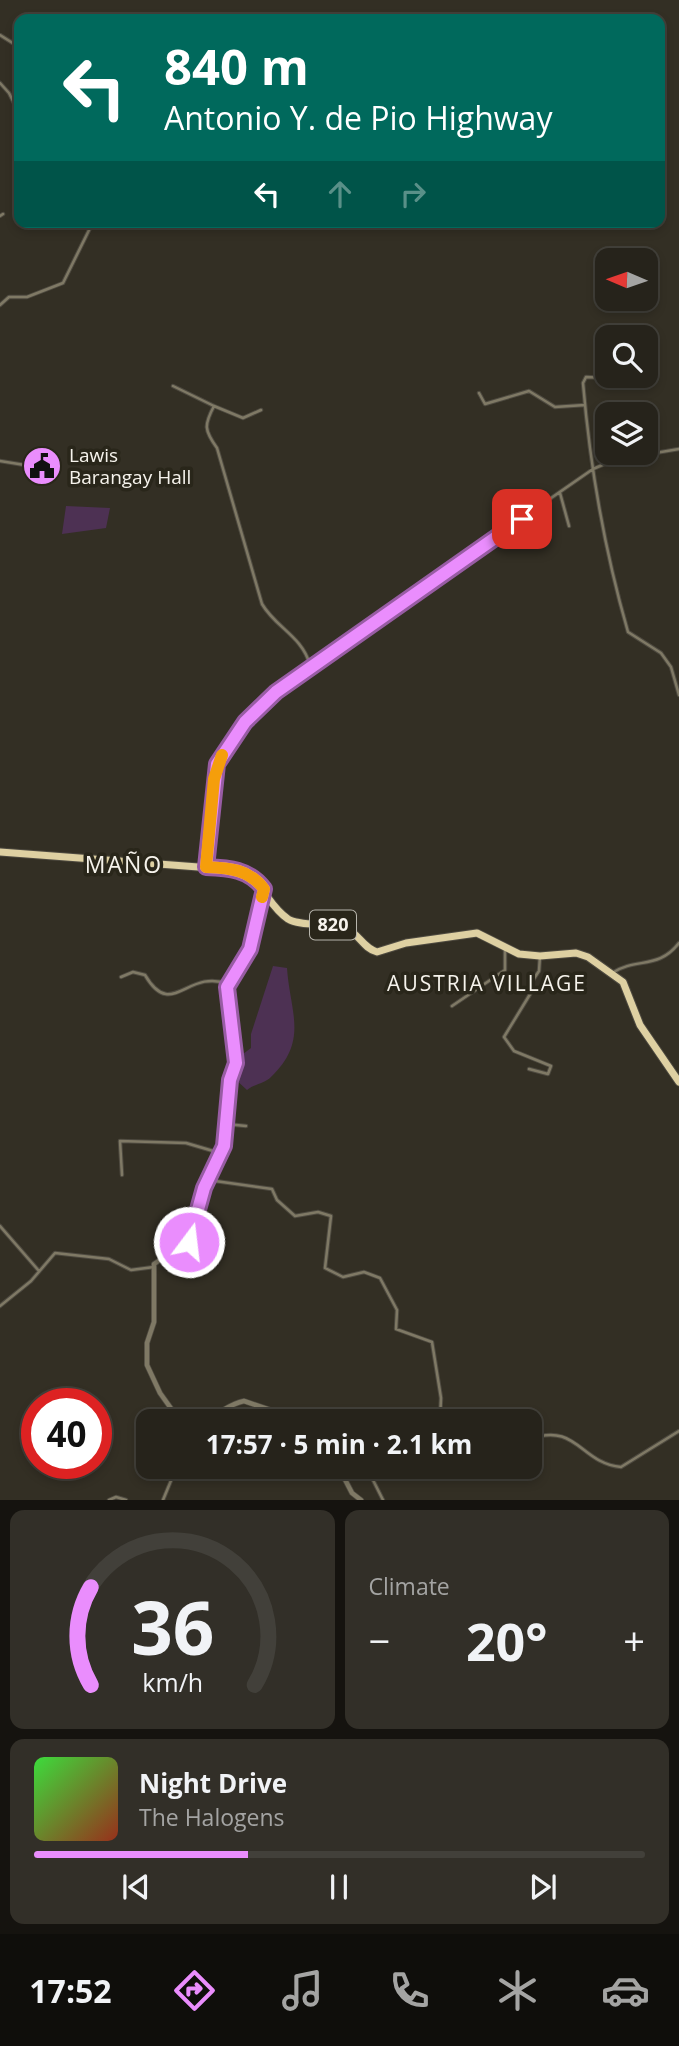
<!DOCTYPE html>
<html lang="en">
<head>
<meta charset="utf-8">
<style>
  body { margin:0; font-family:"Open Sans",sans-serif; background:#322f28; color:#f1f3f6; height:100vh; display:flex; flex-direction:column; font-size:26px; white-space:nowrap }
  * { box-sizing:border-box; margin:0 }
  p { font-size:23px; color:#a4a4a3 }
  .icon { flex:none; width:38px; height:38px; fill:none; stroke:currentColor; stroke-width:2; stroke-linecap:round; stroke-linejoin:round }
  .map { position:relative; height:1500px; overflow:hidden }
  .panel { display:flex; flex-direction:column; gap:10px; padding:10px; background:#15130f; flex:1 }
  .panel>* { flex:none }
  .banner { position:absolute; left:14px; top:14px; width:651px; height:214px; border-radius:14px; box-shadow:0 4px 10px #0003,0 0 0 2px #42403a; background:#00695c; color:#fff; overflow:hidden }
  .needle { width:46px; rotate:272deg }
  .buttons { position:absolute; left:595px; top:248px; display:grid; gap:14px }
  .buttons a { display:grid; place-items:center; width:63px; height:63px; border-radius:14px; background:#26231b; box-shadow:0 4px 10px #0003,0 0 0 2px #42403a; font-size:35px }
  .speed { position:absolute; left:21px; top:1388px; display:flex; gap:14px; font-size:35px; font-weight:700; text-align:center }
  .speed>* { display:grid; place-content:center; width:91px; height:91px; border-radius:50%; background:#26231b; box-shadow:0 4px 10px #0003,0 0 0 2px #42403a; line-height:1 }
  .speed .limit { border:10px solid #d22; background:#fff; color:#111 }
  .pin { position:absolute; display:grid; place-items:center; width:60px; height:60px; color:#fff; margin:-30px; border-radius:14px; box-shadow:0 4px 10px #0006 }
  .me { position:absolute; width:77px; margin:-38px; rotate:15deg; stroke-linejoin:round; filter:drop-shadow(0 0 5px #0008) }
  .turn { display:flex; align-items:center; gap:24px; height:147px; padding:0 35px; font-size:32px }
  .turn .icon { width:91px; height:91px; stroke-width:2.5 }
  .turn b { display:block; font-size:49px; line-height:60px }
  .lanes { display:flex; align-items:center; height:66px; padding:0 35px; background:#0003; justify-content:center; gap:35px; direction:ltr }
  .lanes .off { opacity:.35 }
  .big { font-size:52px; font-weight:700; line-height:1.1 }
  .panel .tile { flex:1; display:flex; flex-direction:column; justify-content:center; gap:10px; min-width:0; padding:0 24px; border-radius:14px; background:#322f28 }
  .panel .dial { align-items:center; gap:0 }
  .dial svg { height:182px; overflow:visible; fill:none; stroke:#42403a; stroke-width:7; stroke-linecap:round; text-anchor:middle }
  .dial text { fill:#f1f3f6; stroke:none }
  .song { display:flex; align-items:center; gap:21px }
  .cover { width:84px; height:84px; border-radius:10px; background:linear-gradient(135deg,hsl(120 70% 55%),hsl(10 70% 35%)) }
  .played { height:7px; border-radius:4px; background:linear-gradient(90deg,#ea8dfd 35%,#42403a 35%) }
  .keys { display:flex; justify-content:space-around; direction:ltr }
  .heat { display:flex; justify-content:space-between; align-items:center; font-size:38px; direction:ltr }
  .panel .tiles { flex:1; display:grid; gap:10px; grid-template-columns:1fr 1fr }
  .tile:last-child { grid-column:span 2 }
  .trip { position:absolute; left:136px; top:1409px; width:406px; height:70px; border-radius:14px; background:#26231b; box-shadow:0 4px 10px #0003,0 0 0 2px #42403a; font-weight:700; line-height:70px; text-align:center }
  .tab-bar { display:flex; height:112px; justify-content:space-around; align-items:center; background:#0f0e0b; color:#a4a4a3 }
  .tab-bar .icon { width:49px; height:49px }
  .tab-bar .selected { color:#ea8dfd }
  .tab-bar b { font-size:32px; color:#f1f3f6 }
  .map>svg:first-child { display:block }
  .green { fill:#4d3153 }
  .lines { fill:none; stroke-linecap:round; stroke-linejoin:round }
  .minor-casing { stroke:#4e4a40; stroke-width:4.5 }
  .tertiary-casing { stroke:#4e4a40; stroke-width:6 }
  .trunk-casing { stroke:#4e4a40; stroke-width:9 }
  .minor { stroke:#7f7965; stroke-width:2.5 }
  .tertiary { stroke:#7f7965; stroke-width:4.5 }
  .trunk { stroke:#ded0a2; stroke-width:7 }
  .route-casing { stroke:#985ca4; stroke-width:18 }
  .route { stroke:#ea8dfd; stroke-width:12 }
  .slow { stroke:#f59e0b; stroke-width:12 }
  .labels { text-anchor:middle; stroke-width:7; stroke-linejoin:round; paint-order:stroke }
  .shield { fill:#29261a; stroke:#b8b6ad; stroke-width:2 }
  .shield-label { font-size:18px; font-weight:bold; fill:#f6f3ec }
  .poi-label { font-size:19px; fill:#f6f3ec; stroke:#29261a; text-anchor:start }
  .neighbourhood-label { font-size:21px; letter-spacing:2px; fill:#f6f3ec; stroke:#29261a }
  .quarter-label { font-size:23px; letter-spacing:2px; fill:#f6f3ec; stroke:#29261a }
</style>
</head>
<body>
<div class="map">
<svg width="679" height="1500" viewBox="0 0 679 1500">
  <rect width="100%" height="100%" fill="#332f24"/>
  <path class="green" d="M66 506 110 508 106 528 62 534Z
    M273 966 287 968C290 1012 309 1041 271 1077 264 1084 254 1084 247 1090L235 1079 243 1054 251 1048V1034Z"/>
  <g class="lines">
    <defs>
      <path id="minor" d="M0 35 19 47
        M0 83 9 93 19 113
        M0 216 3 214
        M0 305 9 297H27L63 283 93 222
        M606 378 586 377 583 383C590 466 605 552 628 632L661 653 671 667 679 695
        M173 386 214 406
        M479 393 485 404 529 391 555 407 585 405
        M261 410 243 418 214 406C204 425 204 430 217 448L262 604C276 628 302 636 310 665
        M0 461 37 467
        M560 493 569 526
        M206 867 215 770 234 736 258 707 310 665 593 469 614 460 679 449
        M248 949V938L254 930
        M612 973C637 957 658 970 679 943
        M121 977 133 972 145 975C172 1021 187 968 228 984
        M452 1006 505 970V950
        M529 1069 548 1074 551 1066 514 1051 504 1037 532 991 531 983 539 971 540 956
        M226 1124 246 1126
        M122 1175 120 1141 186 1143 220 1153
        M208 1180 272 1189 277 1200 295 1216 318 1212 331 1216 325 1268 343 1277 364 1272 380 1278 397 1310 396 1329 432 1342 441 1398 440 1421
        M0 1226 39 1271
        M0 1306 31 1281 55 1253 109 1259 131 1270 154 1267
        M530 1439C577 1422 580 1463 621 1467L679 1431
        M366 1466 383 1500
        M109 1500 116 1497 126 1500
        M163 1500 177 1466"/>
      <path id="tertiary" d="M180 1421 160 1393 147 1365V1343L154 1322V1264L191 1239 204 1188 224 1146 231 1080 236 1063 228 984 250 949 263 893
        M199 1421C216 1418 227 1404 244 1401L303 1421
        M338 1466 352 1493 361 1500"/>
      <path id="trunk" d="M0 852 238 870C263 880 267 905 288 919 301 927 329 922 347 929 359 934 363 948 377 952L406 943 477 933 519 954 540 956 576 953 588 957 623 982 640 1025 679 1082"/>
    </defs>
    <use href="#minor" class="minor-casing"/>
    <use href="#tertiary" class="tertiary-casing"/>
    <use href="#trunk" class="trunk-casing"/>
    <use href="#minor" class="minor"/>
    <use href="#tertiary" class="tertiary"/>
    <use href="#trunk" class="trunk"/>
  </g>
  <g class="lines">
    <defs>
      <path id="route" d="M189 1242 204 1188 224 1146 230 1080 236 1063 227 987 250 949 264 889C249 869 229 868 206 867L217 764 245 722 276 692 522 519"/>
    </defs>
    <use href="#route" class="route-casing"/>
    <use href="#route" class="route"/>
    <path class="slow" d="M222 755 214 779 206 867C229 868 249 869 264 889L262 897"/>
  </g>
  <defs>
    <symbol id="civic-disc" viewBox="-11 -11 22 22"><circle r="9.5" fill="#ea8dfd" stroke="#29261a"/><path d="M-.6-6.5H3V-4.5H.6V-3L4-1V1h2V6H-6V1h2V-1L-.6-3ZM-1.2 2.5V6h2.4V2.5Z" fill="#111"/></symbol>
  </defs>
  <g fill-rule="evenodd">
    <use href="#civic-disc" x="20" y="444" width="44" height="44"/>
  </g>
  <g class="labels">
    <rect class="shield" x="310" y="910.5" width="46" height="29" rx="5"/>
    <g class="shield-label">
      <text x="333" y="931">820</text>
    </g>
    <g class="poi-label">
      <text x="69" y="462">Lawis<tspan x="69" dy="22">Barangay Hall</tspan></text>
    </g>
    <g class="neighbourhood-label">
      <text x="487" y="991">AUSTRIA VILLAGE</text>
    </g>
    <g class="quarter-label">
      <text x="124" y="873">MAÑO</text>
    </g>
  </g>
</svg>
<div class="buttons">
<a><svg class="needle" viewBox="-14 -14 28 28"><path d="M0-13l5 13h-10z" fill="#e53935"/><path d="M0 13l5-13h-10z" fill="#a4a4a3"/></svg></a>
<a><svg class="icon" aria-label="search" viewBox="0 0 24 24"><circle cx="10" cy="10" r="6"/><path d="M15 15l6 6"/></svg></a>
<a><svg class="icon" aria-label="layers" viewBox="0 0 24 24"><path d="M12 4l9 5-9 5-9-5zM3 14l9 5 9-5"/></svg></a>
</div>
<div class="speed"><div class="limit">40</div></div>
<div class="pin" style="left:522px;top:519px;background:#d93025"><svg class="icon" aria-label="arrive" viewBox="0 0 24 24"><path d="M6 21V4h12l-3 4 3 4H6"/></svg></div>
<svg class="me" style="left:189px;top:1242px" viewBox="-20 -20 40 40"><circle r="17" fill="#ea8dfd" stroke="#fff" stroke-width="3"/><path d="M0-11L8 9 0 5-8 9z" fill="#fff"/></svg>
<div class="trip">17:57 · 5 min · 2.1 km</div>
<div class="banner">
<div class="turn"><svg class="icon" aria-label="left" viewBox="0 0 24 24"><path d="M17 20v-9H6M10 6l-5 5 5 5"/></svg><div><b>840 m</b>Antonio Y. de Pio Highway</div></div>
<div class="lanes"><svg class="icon" aria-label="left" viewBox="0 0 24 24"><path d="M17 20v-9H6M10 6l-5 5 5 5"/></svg><svg class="icon off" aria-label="ahead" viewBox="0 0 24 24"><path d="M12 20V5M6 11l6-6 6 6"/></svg><svg class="icon off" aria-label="right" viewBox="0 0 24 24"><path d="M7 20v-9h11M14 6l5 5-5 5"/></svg></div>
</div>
</div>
<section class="panel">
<div class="tiles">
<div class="tile dial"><svg viewBox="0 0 100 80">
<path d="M14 69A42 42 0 1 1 86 69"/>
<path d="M14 69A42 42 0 0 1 14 26" stroke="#ea8dfd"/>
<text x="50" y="56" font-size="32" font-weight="700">36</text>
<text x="50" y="72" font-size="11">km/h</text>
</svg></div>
<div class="tile"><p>Climate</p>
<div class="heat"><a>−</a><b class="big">20°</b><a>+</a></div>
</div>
<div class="tile">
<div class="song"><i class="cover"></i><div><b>Night Drive</b><p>The Halogens</p></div></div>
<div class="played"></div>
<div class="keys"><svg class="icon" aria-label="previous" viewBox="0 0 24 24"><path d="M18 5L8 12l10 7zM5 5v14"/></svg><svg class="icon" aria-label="pause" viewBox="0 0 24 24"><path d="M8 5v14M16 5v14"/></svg><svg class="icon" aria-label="next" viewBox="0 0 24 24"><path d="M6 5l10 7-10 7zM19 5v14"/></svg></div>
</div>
</div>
</section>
<nav class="tab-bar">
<b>17:52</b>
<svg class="icon selected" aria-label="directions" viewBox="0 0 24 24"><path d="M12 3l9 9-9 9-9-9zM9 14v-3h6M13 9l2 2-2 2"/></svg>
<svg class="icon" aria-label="music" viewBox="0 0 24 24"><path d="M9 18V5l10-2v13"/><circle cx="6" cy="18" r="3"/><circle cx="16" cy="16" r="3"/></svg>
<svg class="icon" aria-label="phone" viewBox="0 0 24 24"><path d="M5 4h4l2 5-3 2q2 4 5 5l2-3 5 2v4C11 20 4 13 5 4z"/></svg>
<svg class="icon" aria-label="climate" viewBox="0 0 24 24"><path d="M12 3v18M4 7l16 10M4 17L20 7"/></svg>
<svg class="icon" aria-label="car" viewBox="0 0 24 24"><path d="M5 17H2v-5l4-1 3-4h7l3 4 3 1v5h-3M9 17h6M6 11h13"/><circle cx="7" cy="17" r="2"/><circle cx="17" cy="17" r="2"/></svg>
</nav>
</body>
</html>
